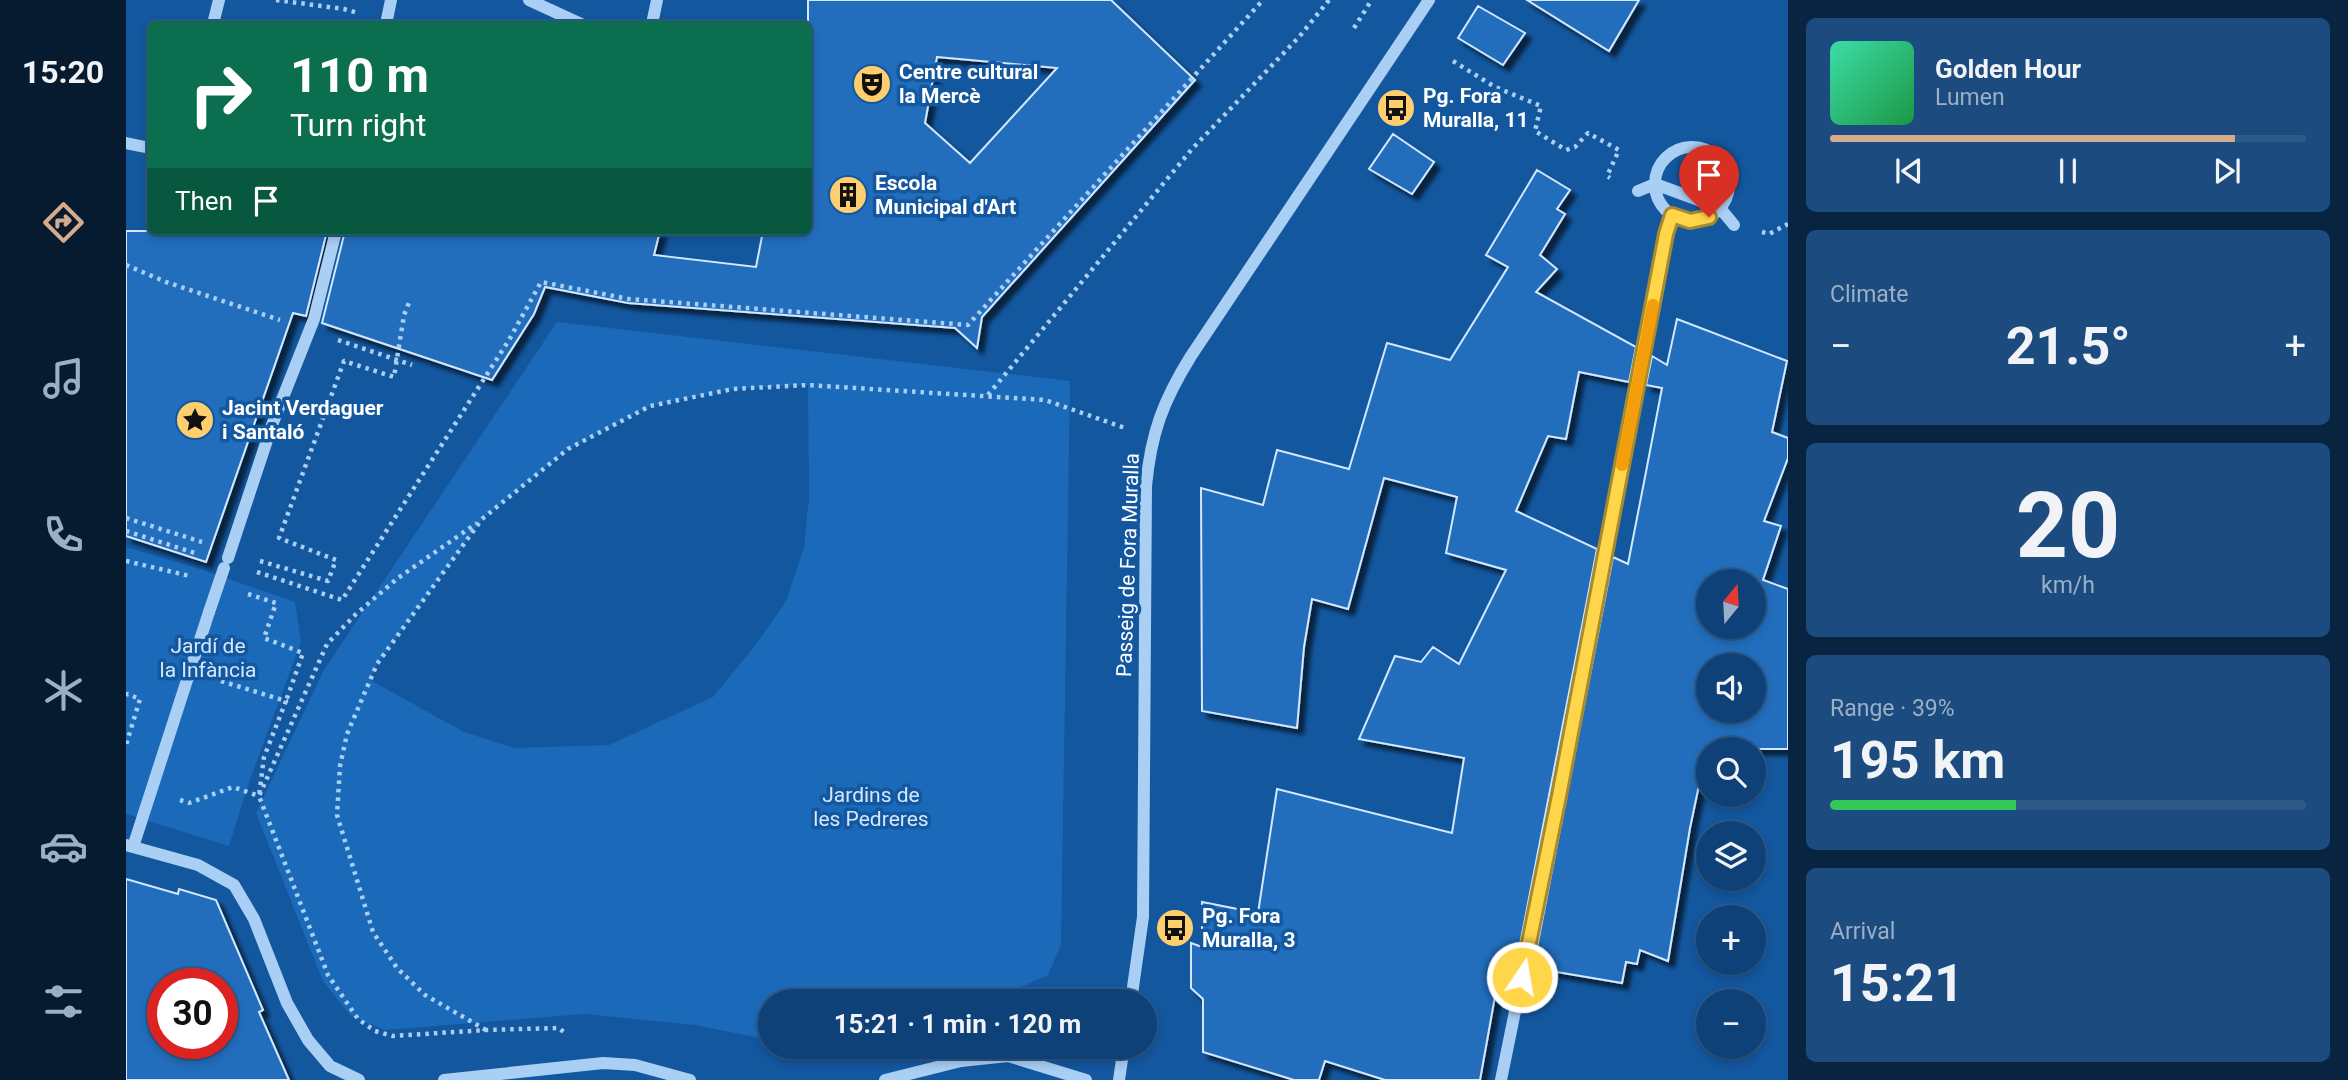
<!DOCTYPE html>
<html lang="en">
<head>
<meta charset="utf-8">
<style>
  body { margin:0; font-family:Roboto,sans-serif; background:#1c4c7f; color:#f1f3f6; height:100vh; display:flex; flex-direction:column; font-size:26px; white-space:nowrap }
  * { box-sizing:border-box; margin:0 }
  p { font-size:23px; color:#9bafc6 }
  .icon { flex:none; width:38px; height:38px; fill:none; stroke:currentColor; stroke-width:2; stroke-linecap:round; stroke-linejoin:round }
  .map { position:relative; flex:1; overflow:hidden }
  .side { display:flex; flex-direction:column; gap:18px; padding:18px; background:#082441; width:560px }
  .side>* { flex:none }
  .top-card { position:absolute; left:21px; top:21px; width:665px; height:214px; border-radius:10px; box-shadow:0 4px 10px #0003,0 0 0 2px #2e5a89; background:#0b6e4f; color:#fff; overflow:hidden }
  .needle { width:46px; rotate:18deg }
  .controls { position:absolute; left:1570px; top:569px; display:grid; gap:14px }
  .controls a { display:grid; place-items:center; width:70px; height:70px; border-radius:50%; background:#0e4177; box-shadow:0 4px 10px #0003,0 0 0 2px #2e5a89; font-size:35px }
  .speed { position:absolute; left:21px; top:968px; display:flex; gap:14px; font-size:35px; font-weight:700; text-align:center }
  .speed>* { display:grid; place-content:center; width:91px; height:91px; border-radius:50%; background:#0e4177; box-shadow:0 4px 10px #0003,0 0 0 2px #2e5a89; line-height:1 }
  .speed .limit { border:10px solid #d22; background:#fff; color:#111 }
  .pin { position:absolute; display:grid; place-items:center; width:60px; height:60px; color:#fff; margin:-72px -30px; border-radius:50% 50% 50% 0; rotate:-45deg; box-shadow:0 0 7px #0007 }
  .pin .icon { rotate:45deg }
  .me { position:absolute; width:77px; margin:-38px; rotate:12deg; stroke-linejoin:round; filter:drop-shadow(0 0 5px #0008) }
  .turn { display:flex; align-items:center; gap:24px; height:147px; padding:0 28px; font-size:32px }
  .turn .icon { width:91px; height:91px; stroke-width:2.5 }
  .turn b { display:block; font-size:49px; line-height:60px }
  .then { display:flex; align-items:center; height:66px; padding:0 28px; background:#0003; gap:14px; font-size:26px }
  .big { font-size:52px; font-weight:700; line-height:1.1 }
  .side .tile { flex:1; display:flex; flex-direction:column; justify-content:center; gap:10px; min-width:0; padding:0 24px; border-radius:10px; background:#1c4c7f }
  .side .dial { align-items:center; gap:0 }
  .dial b { font-size:91px; line-height:1 }
  .song { display:flex; align-items:center; gap:21px }
  .cover { width:84px; height:84px; border-radius:10px; background:linear-gradient(135deg,hsl(160 70% 55%),hsl(140 70% 35%)) }
  .played { height:7px; border-radius:4px; background:linear-gradient(90deg,#d6ab8b 85%,#2e5a89 85%) }
  .keys { display:flex; justify-content:space-around; direction:ltr }
  .heat { display:flex; justify-content:space-between; align-items:center; font-size:38px; direction:ltr }
  .charge { height:10px; border-radius:5px; background:linear-gradient(90deg,#34c759 39%,#2e5a89 0) }
  .trip { position:absolute; left:632px; top:989px; width:399px; height:70px; border-radius:35px; background:#0e4177; box-shadow:0 4px 10px #0003,0 0 0 2px #2e5a89; font-weight:700; line-height:70px; text-align:center }
  main { display:flex; flex:1; min-height:0 }
  .dock { display:flex; flex-direction:column; width:126px; justify-content:space-around; align-items:center; background:#061a30; color:#9bafc6 }
  .dock .icon { width:49px; height:49px }
  .dock .current { color:#d6ab8b }
  .dock b { font-size:32px; color:#f1f3f6 }
  .map>svg:first-child { display:block }
  .green { fill:#1b6ab9; fill-rule:evenodd }
  .building { fill:#216ebd; stroke:#d3e8fe; stroke-width:2; fill-rule:evenodd; filter:url(#shadow) }
  .lines { fill:none; stroke-linecap:round; stroke-linejoin:round }
  .path { stroke:#aacff4; stroke-width:4.5; stroke-dasharray:3.5 5; stroke-linecap:butt }
  .minor { stroke:#aacff4; stroke-width:12 }
  .minor-bridge { stroke:#aacff4; stroke-width:12 }
  .route-casing { stroke:#a68a30; stroke-width:18 }
  .route { stroke:#ffd54a; stroke-width:12 }
  .slow { stroke:#f59e0b; stroke-width:12 }
  .labels { text-anchor:middle; stroke-width:7; stroke-linejoin:round; paint-order:stroke }
  .poi-label { font-size:21px; font-weight:bold; fill:#fff; stroke:#13579f; text-anchor:start }
  .street-label { font-size:21px; fill:#fff; stroke:#13579f }
  .park-label { font-size:21px; fill:#d3e8fe; stroke:#13579f }
</style>
</head>
<body>
<main>
<nav class="dock">
<b>15:20</b>
<svg class="icon current" aria-label="directions" viewBox="0 0 24 24"><path d="M12 3l9 9-9 9-9-9zM9 14v-3h6M13 9l2 2-2 2"/></svg>
<svg class="icon" aria-label="music" viewBox="0 0 24 24"><path d="M9 18V5l10-2v13"/><circle cx="6" cy="18" r="3"/><circle cx="16" cy="16" r="3"/></svg>
<svg class="icon" aria-label="phone" viewBox="0 0 24 24"><path d="M5 4h4l2 5-3 2q2 4 5 5l2-3 5 2v4C11 20 4 13 5 4z"/></svg>
<svg class="icon" aria-label="climate" viewBox="0 0 24 24"><path d="M12 3v18M4 7l16 10M4 17L20 7"/></svg>
<svg class="icon" aria-label="car" viewBox="0 0 24 24"><path d="M5 17H2v-5l4-1 3-4h7l3 4 3 1v5h-3M9 17h6M6 11h13"/><circle cx="7" cy="17" r="2"/><circle cx="17" cy="17" r="2"/></svg>
<svg class="icon" aria-label="filters" viewBox="0 0 24 24"><path d="M4 7h16M4 17h16"/><circle cx="9" cy="7" r="2"/><circle cx="15" cy="17" r="2"/></svg>
</nav>
<div class="map">
<svg width="1662" height="1080" viewBox="0 0 1662 1080">
  <defs>
    <filter id="shadow"><feDropShadow dx="6" dy="6" stdDeviation="2" flood-color="#0009"/></filter>
  </defs>
  <rect width="100%" height="100%" fill="#13579f"/>
  <path class="green" d="M431 322 944 381 935 945 922 975 863 1001H644V1040L569 1025 459 1014 258 1030 224 1015 197 981 130 813 198 670ZM682 385 683 497 678 548 660 601 632 642 587 697 483 745 388 748 338 732 244 680 251 664 356 519 442 449 524 406 607 389Z
    M0 547 77 570 169 602 175 642 123 782 103 846 0 814Z"/>
  <path class="building" d="M682 0H985L1069 80 856 317 851 348 829 328 502 303 419 287 408 314 366 380 196 323 219 231H534L528 255 630 267 637 231H682ZM811 57 931 68 844 163 799 123Z
    M1401 0H1513L1483 51Z
    M1352 6 1399 33 1377 65 1332 38Z
    M1267 134 1308 162 1286 194 1243 169Z
    M1411 170 1444 190 1431 209 1439 214 1414 255 1431 269 1410 292 1510 347 1503 382 1453 372 1440 439 1422 436 1390 511 1471 549 1390 965 1375 963 1354 1080H1259L1199 1061 1193 1080H1168L1077 1052V999L1065 988V943L1076 947V902L1132 913 1151 789 1326 833 1338 758 1233 739 1269 656 1295 662 1307 647 1333 664 1380 570 1320 553 1331 497 1258 478 1222 609 1186 599 1178 647 1171 728 1076 711 1075 488 1137 505 1151 450 1223 469 1261 343 1324 360 1382 267 1360 255Z
    M0 231H201L180 316 167 313 80 562 0 536Z
    M1551 319 1661 361 1646 432 1662 438V458L1638 521 1655 526 1637 580 1662 589V749H1582V772L1576 771 1564 828 1542 961 1514 950 1511 964 1500 962 1496 983 1407 968 1487 557 1502 564 1519 477 1536 388 1520 385 1526 356 1541 365ZM1582 581H1628V626H1582ZM1582 665H1628V710H1582Z
    M0 879 52 894 53 889 90 900 137 1010 133 1012 163 1080H0ZM37 984H96V1043H37Z"/>
  <g class="lines">
    <path class="path" d="M150 0 218 9 232 13
      M1228 28 1245 1
      M1327 61 1369 87 1415 106 1409 131 1440 150 1449 147 1462 133 1493 150 1481 176 1484 178
      M1636 232 1643 234 1662 224
      M0 265 40 282 154 320
      M212 340 286 365
      M862 395 1066 149 1173 37 1203 0
      M0 518 76 542
      M0 531 72 554
      M0 561 64 576
      M134 561 202 581 210 560 153 538 218 361 268 377 278 315 284 300
      M131 572 216 600 383 340 415 282 503 299 842 325 1137 0
      M122 594 150 603 138 638 177 653 160 701
      M95 681 160 701 138 757 133 796 202 975 232 1019 249 1031 267 1036 360 1030 433 1028 440 1034
      M0 696 1 694 14 699 0 745
      M54 800 63 803 107 787 133 796 201 644 230 614 272 578 351 523
      M360 1030 299 995 271 968 247 932 211 815 214 766 221 734 251 664 356 519 442 449 524 406 607 389 682 385 919 400 999 428"/>
    <path class="minor" d="M403 0 455 24
      M87 24 93 0
      M260 24 265 0
      M526 24 531 0
      M0 143 24 148
      M1529 184a37 37 0 1 1 74 0a37 37 0 1 1-74 0Z
      M1512 191 1529 184 1594 208 1608 225
      M102 558 146 425 188 319 210 231
      M0 845 72 865 108 885 128 919 161 1003 182 1040 204 1066 233 1080
      M7 847 83 612
      M1005 1001 1017 917 1020 486C1025 433 1037 401 1065 356L1303 0
      M318 1080 477 1063 509 1065 564 1080
      M759 1080 835 1061 882 1056 960 1080
      M993 1080 998 1046
      M1375 1080 1433 796 1540 234 1546 215"/>
    <path class="minor-bridge" d="M83 612 98 568"/>
  </g>
  <g class="lines">
    <defs>
      <path id="route" d="M1396 977 1433 796 1540 234 1546 215 1564 221 1583 217"/>
    </defs>
    <use href="#route" class="route-casing"/>
    <use href="#route" class="route"/>
    <path class="slow" d="M1496 465 1527 305"/>
  </g>
  <defs>
    <symbol id="theatre-disc" viewBox="-11 -11 22 22"><circle r="9.5" fill="#ffce6d" stroke="#13579f"/><path d="M-5-5.5Q0-4 5-5.5V0Q5 5 0 6Q-5 5-5 0ZM-3.3-2.5H-1v1.5H-3.3ZM1-2.5H3.3v1.5H1ZM-2.8 1Q0 5.5 2.8 1Z" fill="#111"/></symbol>
    <symbol id="bus-disc" viewBox="-11 -11 22 22"><circle r="9.5" fill="#ffce6d" stroke="#13579f"/><path d="M-5-6H5V4H4V6H2V4H-2V6H-4V4H-5ZM-3.5-4V0h7V-4ZM-3.5 1.2v1.5H-2V1.2ZM2 1.2v1.5H3.5V1.2Z" fill="#111"/></symbol>
    <symbol id="building-disc" viewBox="-11 -11 22 22"><circle r="9.5" fill="#ffce6d" stroke="#13579f"/><path d="M-4-6H4V6H1V3H-1V6H-4ZM-2.5-4.3h1.7v1.8h-1.7ZM.8-4.3h1.7v1.8H.8ZM-2.5-1h1.7V.8h-1.7ZM.8-1h1.7V.8H.8Z" fill="#111"/></symbol>
    <symbol id="sight-disc" viewBox="-11 -11 22 22"><circle r="9.5" fill="#ffce6d" stroke="#13579f"/><path d="M0-6L1.8-2.2L6-1.7L2.9 1.2L3.7 5.4L0 3.3L-3.7 5.4L-2.9 1.2L-6-1.7L-1.8-2.2Z" fill="#111"/></symbol>
  </defs>
  <g fill-rule="evenodd">
    <use href="#theatre-disc" x="724" y="62" width="44" height="44"/>
    <use href="#bus-disc" x="1248" y="86" width="44" height="44"/>
    <use href="#building-disc" x="700" y="173" width="44" height="44"/>
    <use href="#sight-disc" x="47" y="398" width="44" height="44"/>
    <use href="#bus-disc" x="1027" y="906" width="44" height="44"/>
  </g>
  <g class="labels">
    <g class="poi-label">
      <text x="773" y="79">Centre cultural<tspan x="773" dy="24">la Mercè</tspan></text>
      <text x="1297" y="103">Pg. Fora<tspan x="1297" dy="24">Muralla, 11</tspan></text>
      <text x="749" y="190">Escola<tspan x="749" dy="24">Municipal d'Art</tspan></text>
      <text x="96" y="415">Jacint Verdaguer<tspan x="96" dy="24">i Santaló</tspan></text>
      <text x="1076" y="923">Pg. Fora<tspan x="1076" dy="24">Muralla, 3</tspan></text>
    </g>
    <g class="street-label">
      <text transform="translate(1002 565) rotate(-88)" y="7">Passeig de Fora Muralla</text>
    </g>
    <g class="park-label">
      <text x="82" y="653">Jardí de<tspan x="82" dy="24">la Infància</tspan></text>
      <text x="745" y="802">Jardins de<tspan x="745" dy="24">les Pedreres</tspan></text>
    </g>
  </g>
</svg>
<div class="controls">
<a><svg class="needle" viewBox="-14 -14 28 28"><path d="M0-13l5 13h-10z" fill="#e53935"/><path d="M0 13l5-13h-10z" fill="#9bafc6"/></svg></a>
<a><svg class="icon" aria-label="sound" viewBox="0 0 24 24"><path d="M4 9h4l5-4v14l-5-4H4zM17 9q2 3 0 6"/></svg></a>
<a><svg class="icon" aria-label="search" viewBox="0 0 24 24"><circle cx="10" cy="10" r="6"/><path d="M15 15l6 6"/></svg></a>
<a><svg class="icon" aria-label="layers" viewBox="0 0 24 24"><path d="M12 4l9 5-9 5-9-5zM3 14l9 5 9-5"/></svg></a>
<a>+</a>
<a>−</a>
</div>
<div class="speed"><div class="limit">30</div></div>
<div class="pin" style="left:1583px;top:217px;background:#d93025"><svg class="icon" aria-label="arrive" viewBox="0 0 24 24"><path d="M6 21V4h12l-3 4 3 4H6"/></svg></div>
<svg class="me" style="left:1396px;top:977px" viewBox="-20 -20 40 40"><circle r="17" fill="#ffd54a" stroke="#fff" stroke-width="3"/><path d="M0-11L8 9 0 5-8 9z" fill="#fff"/></svg>
<div class="trip">15:21 · 1 min · 120 m</div>
<div class="top-card">
<div class="turn"><svg class="icon" aria-label="right" viewBox="0 0 24 24"><path d="M7 20v-9h11M14 6l5 5-5 5"/></svg><div><b>110 m</b>Turn right</div></div>
<div class="then">Then<svg class="icon" aria-label="arrive" viewBox="0 0 24 24"><path d="M6 21V4h12l-3 4 3 4H6"/></svg></div>
</div>
</div>
<section class="side">
<div class="tile">
<div class="song"><i class="cover"></i><div><b>Golden Hour</b><p>Lumen</p></div></div>
<div class="played"></div>
<div class="keys"><svg class="icon" aria-label="previous" viewBox="0 0 24 24"><path d="M18 5L8 12l10 7zM5 5v14"/></svg><svg class="icon" aria-label="pause" viewBox="0 0 24 24"><path d="M8 5v14M16 5v14"/></svg><svg class="icon" aria-label="next" viewBox="0 0 24 24"><path d="M6 5l10 7-10 7zM19 5v14"/></svg></div>
</div>
<div class="tile"><p>Climate</p>
<div class="heat"><a>−</a><b class="big">21.5°</b><a>+</a></div>
</div>
<div class="tile dial"><b>20</b><p>km/h</p></div>
<div class="tile"><p>Range · 39%</p><b class="big">195 km</b><div class="charge"></div></div>
<div class="tile"><p>Arrival</p><b class="big">15:21</b></div>
</section>
</main>
</body>
</html>
